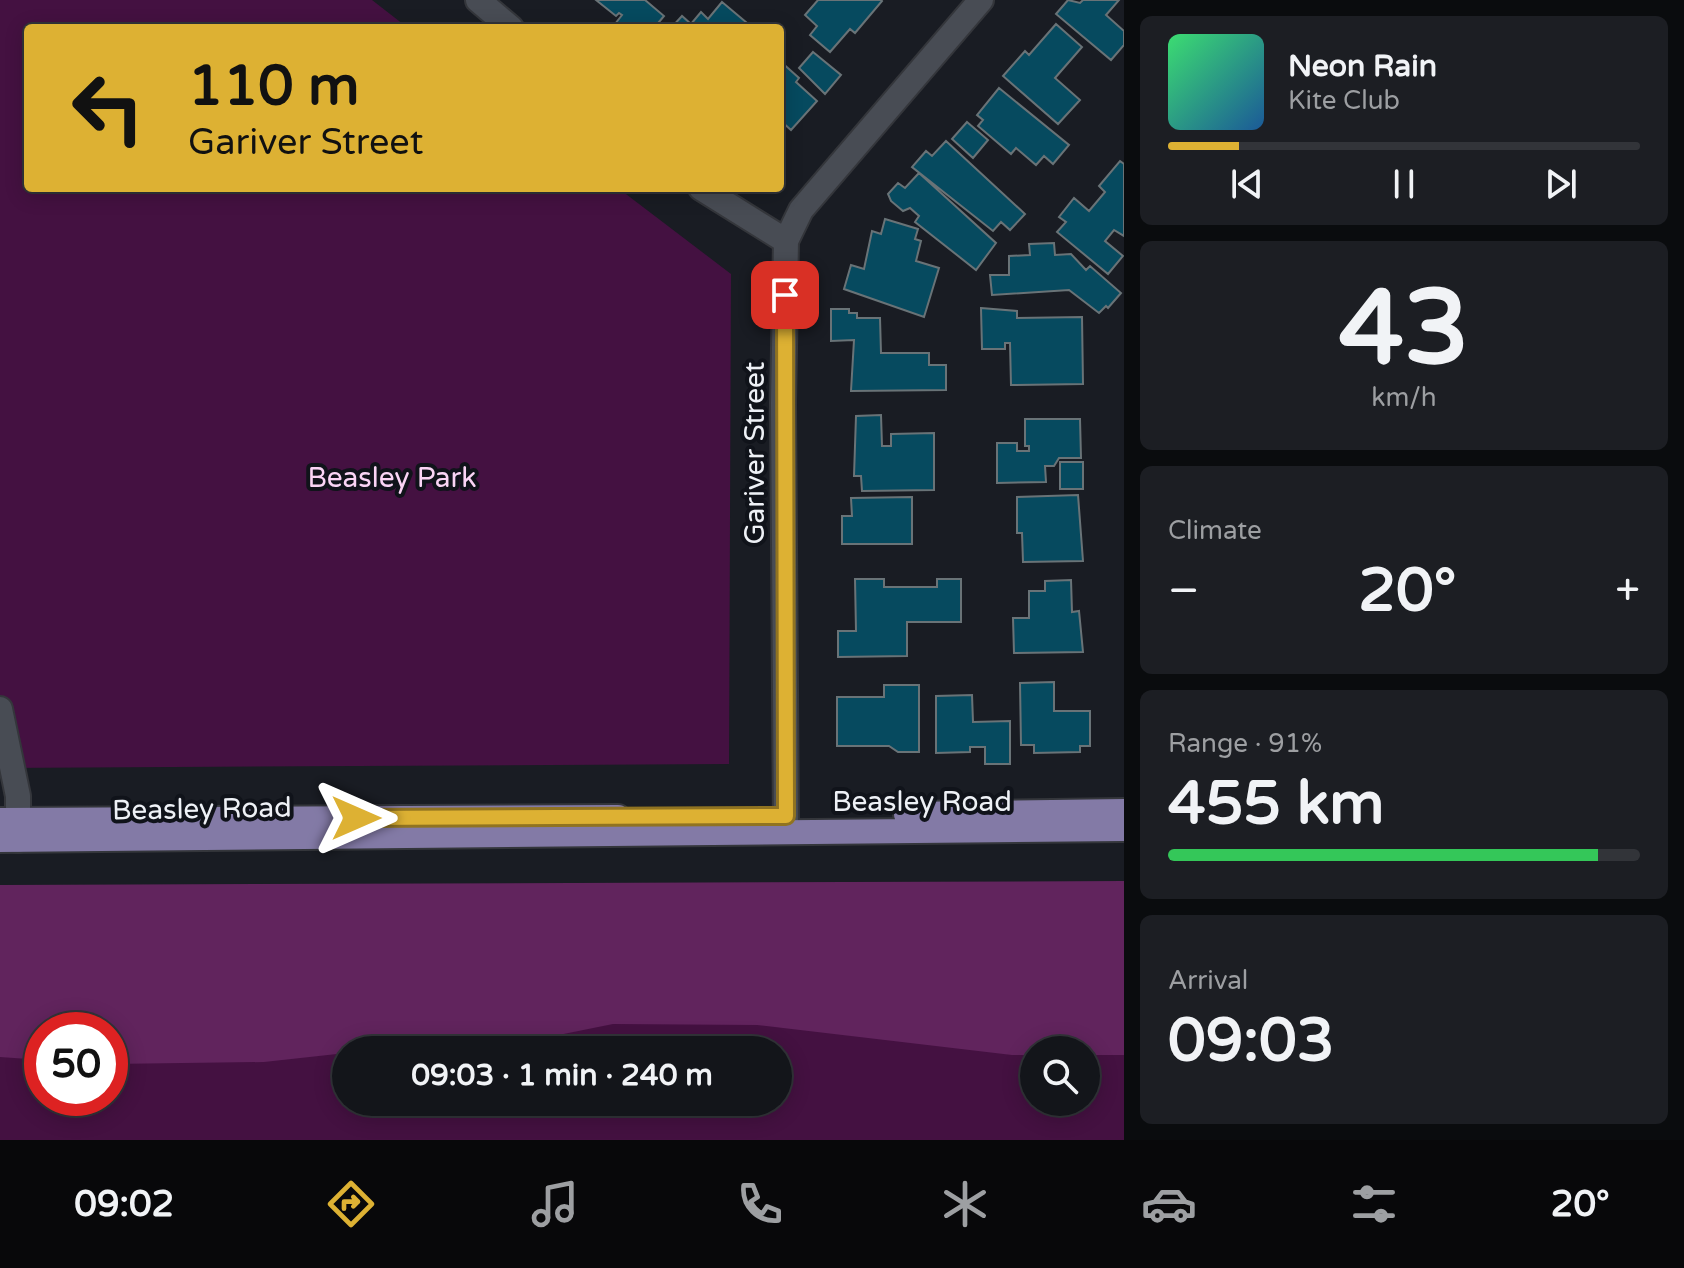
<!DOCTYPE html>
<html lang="en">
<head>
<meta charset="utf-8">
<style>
  body { margin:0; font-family:"Varela Round",sans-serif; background:#1c1e23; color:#f1f3f6; height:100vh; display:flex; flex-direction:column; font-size:30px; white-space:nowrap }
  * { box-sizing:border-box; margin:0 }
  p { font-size:26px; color:#9d9fa2 }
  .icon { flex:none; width:44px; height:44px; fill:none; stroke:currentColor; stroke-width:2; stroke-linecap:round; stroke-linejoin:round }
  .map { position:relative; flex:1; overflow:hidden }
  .side { display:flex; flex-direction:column; gap:16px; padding:16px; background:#0a0c0e; width:560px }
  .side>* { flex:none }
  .guide { position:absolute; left:24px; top:24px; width:760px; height:168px; border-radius:8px; box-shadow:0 4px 20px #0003,0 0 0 2px #323439; background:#ddb133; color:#111; overflow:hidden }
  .tools { position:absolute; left:1020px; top:1036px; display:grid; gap:16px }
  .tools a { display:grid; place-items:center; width:80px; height:80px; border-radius:50%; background:#13151a; box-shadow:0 4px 20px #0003,0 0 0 2px #323439; font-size:40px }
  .speed { position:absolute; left:24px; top:1012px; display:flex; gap:16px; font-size:40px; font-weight:700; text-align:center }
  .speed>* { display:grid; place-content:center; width:104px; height:104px; border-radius:50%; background:#13151a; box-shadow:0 4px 20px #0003,0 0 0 2px #323439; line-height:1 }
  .speed .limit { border:12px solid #d22; background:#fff; color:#111 }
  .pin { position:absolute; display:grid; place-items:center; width:68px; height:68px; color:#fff; margin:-34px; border-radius:16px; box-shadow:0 4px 12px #0006 }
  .me { position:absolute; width:88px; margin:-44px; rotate:90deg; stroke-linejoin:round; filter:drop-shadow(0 0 6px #0008) }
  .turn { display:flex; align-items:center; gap:28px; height:168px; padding:0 32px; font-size:36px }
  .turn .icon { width:104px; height:104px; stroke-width:2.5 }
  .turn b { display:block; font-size:56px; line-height:68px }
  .big { font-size:60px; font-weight:800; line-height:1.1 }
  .side .card { flex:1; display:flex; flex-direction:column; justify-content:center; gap:12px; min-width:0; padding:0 28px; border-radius:12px; background:#1c1e23 }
  .side .dial { align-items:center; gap:0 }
  .dial b { font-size:104px; line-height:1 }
  .song { display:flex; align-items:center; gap:24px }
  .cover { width:96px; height:96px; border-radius:12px; background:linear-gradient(135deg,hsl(140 70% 55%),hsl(210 70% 35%)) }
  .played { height:8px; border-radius:4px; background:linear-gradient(90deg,#ddb133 15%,#323439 15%) }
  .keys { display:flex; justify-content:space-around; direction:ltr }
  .heat { display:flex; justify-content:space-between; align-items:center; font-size:44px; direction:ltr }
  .charge { height:12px; border-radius:6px; background:linear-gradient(90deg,#34c759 91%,#323439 0) }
  .trip { position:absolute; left:332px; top:1036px; width:460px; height:80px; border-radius:40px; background:#13151a; box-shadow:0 4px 20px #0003,0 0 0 2px #323439; font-weight:800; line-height:80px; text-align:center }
  .menu { display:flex; height:128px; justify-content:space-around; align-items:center; background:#08080a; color:#9d9fa2 }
  .menu .icon { width:56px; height:56px }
  .menu .on { color:#ddb133 }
  .menu b { font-size:36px; color:#f1f3f6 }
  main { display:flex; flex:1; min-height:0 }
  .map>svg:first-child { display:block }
  .green { fill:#441141; fill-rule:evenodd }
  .forest { fill:#61245d }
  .building { fill:#064a5f; stroke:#697377; stroke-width:2 }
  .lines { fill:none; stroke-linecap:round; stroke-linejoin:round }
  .minor-casing { stroke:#34363b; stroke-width:28 }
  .major-casing { stroke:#34363b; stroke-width:28 }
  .minor { stroke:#484c54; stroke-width:24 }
  .major { stroke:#837aa6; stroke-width:24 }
  .route-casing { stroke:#907321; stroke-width:20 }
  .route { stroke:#ddb133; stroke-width:14 }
  .labels { text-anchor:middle; stroke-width:8; stroke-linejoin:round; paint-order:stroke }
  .street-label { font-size:28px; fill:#eef1f6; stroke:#10131a }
  .park-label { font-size:28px; fill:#fad4f5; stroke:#10131a }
</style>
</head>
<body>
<main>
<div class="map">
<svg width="1124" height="1140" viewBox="0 0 1124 1140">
  <rect width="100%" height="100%" fill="#191c23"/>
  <path class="green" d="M0 0H372L408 28H28V188H618L731 274 729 764 0 768Z
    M1124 884V1140H0V886ZM42 1030H110V1098H42ZM346 1050H778V1102H346ZM1034 1050H1086V1102H1034Z"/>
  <path class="forest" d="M1124 881V1055H1086V1050H1034V1055H1012L757 1025 613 1024 509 1045 346 1050V1053L264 1062 110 1064V1030H42V1060L0 1057V885Z"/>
  <path class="building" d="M596 0H645L664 16 654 28H620L615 24 622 15 619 13 616 16Z
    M818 0H881L882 1 855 33 850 29 830 52 810 35 817 26 805 15Z
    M1068 0 1080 3 1083 0H1119L1106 15 1124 31V45L1111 60 1056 14Z
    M722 2 753 28H671L682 16 691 24 701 12 708 19Z
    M1056 24 1082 47 1055 78 1080 100 1058 124 1003 76 1025 51 1029 55Z
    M813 52 841 75 825 94 799 68Z
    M780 61 799 78 796 82 817 101 791 130 780 120Z
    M999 88 1069 145 1053 164 1044 156 1036 165 1016 148 1011 154 978 126 983 120 977 115Z
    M967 122 988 140 973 158 952 139Z
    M946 141 1025 214 1010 230 1001 222 993 231 912 167 926 151 932 156Z
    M1120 161 1124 164V236L1114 230 1105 241 1123 256 1108 274 1057 232 1066 222 1059 217 1074 198 1089 211 1105 192 1099 186Z
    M919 173 996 243 976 270 915 222 919 216 910 208 903 211 891 201 888 194 898 183 905 188Z
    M885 219 918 229 915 239 921 241 916 261 939 268 924 317 844 289 851 265 864 269 872 231 881 234Z
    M1054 243 1055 255 1071 254 1086 270 1090 266 1121 293 1108 308 1106 306 1099 313 1069 290 992 295 990 275H1009V256L1030 255 1029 244Z
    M981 308 1017 311V318L1082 317 1083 384 1011 385 1010 343H1005V349H982Z
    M831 309H849V313H857V318H880L881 353H929V365H946V390L851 391 854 340 831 341Z
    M881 415 882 446H891V434L934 433V490L862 491 861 476H854L856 416Z
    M1025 419H1080L1081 458H1059L1054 466H1045L1046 482 997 483V443H1017V451H1029V446H1025Z
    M1060 462H1083V489H1060Z
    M1078 495 1083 561 1023 562 1022 533H1017V497Z
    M912 497V544H842V516H852L851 498Z
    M855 579H884V587H937V579H961V622H907V656L838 657V631H856Z
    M1071 580 1072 612 1079 611 1083 652 1014 653 1013 618H1029V591H1045V581Z
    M1054 682V711H1090V746H1080V752L1034 753V745H1021L1020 683Z
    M884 685H919V752H898L889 746H837V697H884Z
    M972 695 973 722 1010 721V764H985V747H970V752L936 753V696Z"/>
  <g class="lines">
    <defs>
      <path id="minor" d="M478 0 511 28
        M701 188 786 241
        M0 709 18 796V840
        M786 831 783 403 786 241 801 210 981 0"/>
      <path id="major" d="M906 814 1124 811
        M0 820 618 817
        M0 840 1124 829"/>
    </defs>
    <use href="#minor" class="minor-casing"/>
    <use href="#major" class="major-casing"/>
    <use href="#minor" class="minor"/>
    <use href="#major" class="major"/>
  </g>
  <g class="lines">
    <defs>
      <path id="route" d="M356 818 786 816 785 295"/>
    </defs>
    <use href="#route" class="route-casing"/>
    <use href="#route" class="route"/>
  </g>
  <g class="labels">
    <g class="street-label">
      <text transform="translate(754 453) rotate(-90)" y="10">Gariver Street</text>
      <text x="922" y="811">Beasley Road</text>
      <text transform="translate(202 808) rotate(-1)" y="10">Beasley Road</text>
    </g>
    <g class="park-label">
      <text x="392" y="487">Beasley Park</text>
    </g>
  </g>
</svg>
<div class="tools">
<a><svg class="icon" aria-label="search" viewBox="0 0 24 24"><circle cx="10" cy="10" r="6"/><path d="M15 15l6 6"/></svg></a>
</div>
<div class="speed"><div class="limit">50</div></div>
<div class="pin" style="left:785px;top:295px;background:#d93025"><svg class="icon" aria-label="arrive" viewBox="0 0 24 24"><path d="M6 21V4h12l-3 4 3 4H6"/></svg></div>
<svg class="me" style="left:356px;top:818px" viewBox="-20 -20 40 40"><path d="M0-17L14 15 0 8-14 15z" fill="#ddb133" stroke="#fff" stroke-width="4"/></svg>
<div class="trip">09:03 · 1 min · 240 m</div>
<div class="guide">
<div class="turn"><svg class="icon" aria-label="left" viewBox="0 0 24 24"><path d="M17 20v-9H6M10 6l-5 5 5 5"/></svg><div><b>110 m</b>Gariver Street</div></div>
</div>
</div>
<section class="side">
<div class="card">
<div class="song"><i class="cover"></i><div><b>Neon Rain</b><p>Kite Club</p></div></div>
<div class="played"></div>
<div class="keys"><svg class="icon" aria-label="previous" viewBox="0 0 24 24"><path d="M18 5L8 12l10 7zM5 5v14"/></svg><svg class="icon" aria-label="pause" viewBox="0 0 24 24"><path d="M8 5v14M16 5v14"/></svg><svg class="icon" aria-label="next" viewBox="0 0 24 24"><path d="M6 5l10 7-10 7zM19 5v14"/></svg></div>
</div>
<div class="card dial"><b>43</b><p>km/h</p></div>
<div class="card"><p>Climate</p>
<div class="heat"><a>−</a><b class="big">20°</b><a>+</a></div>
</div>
<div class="card"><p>Range · 91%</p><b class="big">455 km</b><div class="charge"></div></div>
<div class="card"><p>Arrival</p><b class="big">09:03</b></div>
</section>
</main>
<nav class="menu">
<b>09:02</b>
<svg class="icon on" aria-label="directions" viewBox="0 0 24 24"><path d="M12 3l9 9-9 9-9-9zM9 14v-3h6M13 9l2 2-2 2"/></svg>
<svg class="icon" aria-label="music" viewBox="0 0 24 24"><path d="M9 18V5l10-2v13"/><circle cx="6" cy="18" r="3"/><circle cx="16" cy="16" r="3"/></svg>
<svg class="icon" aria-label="phone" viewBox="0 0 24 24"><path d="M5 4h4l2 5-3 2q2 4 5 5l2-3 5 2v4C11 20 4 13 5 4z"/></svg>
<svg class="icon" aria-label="climate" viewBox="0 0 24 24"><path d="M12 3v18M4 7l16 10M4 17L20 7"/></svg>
<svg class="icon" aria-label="car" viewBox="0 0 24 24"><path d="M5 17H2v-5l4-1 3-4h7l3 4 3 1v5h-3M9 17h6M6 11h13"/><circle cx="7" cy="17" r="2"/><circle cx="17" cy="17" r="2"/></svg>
<svg class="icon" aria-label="filters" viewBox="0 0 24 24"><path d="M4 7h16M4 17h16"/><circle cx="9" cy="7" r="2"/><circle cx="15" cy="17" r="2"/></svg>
<b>20°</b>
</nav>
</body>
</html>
